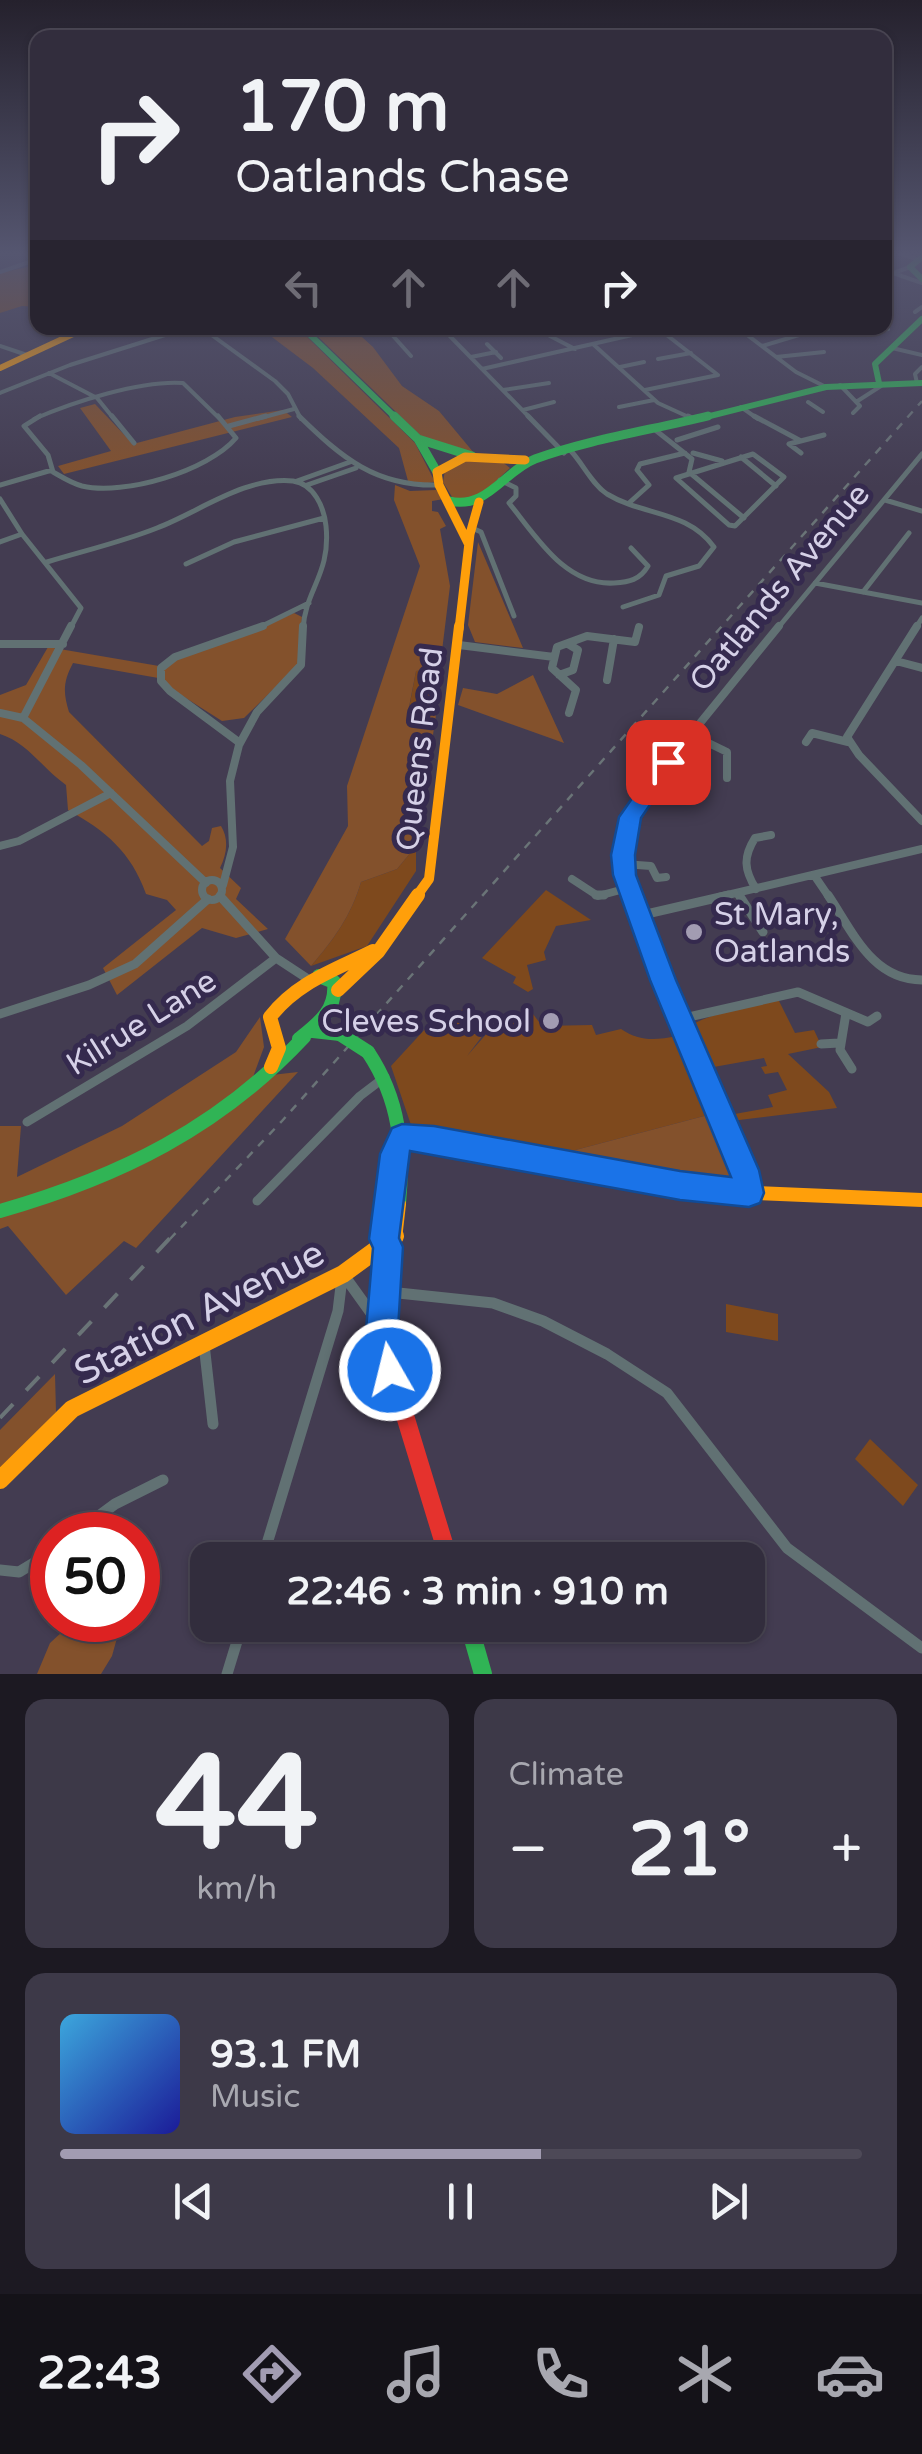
<!DOCTYPE html>
<html lang="en">
<head>
<meta charset="utf-8">
<style>
  body { margin:0; font-family:"Varela Round",sans-serif; background:#3d3948; color:#f1f3f6; height:100vh; display:flex; flex-direction:column; font-size:38px; white-space:nowrap }
  * { box-sizing:border-box; margin:0 }
  p { font-size:32px; color:#a8a8b0 }
  .icon { flex:none; width:55px; height:55px; fill:none; stroke:currentColor; stroke-width:2; stroke-linecap:round; stroke-linejoin:round }
  .map { position:relative; height:1674px; overflow:hidden }
  .side { display:flex; flex-direction:column; gap:25px; padding:25px; background:#1c1922; flex:1 }
  .side>* { flex:none }
  .banner { position:absolute; left:30px; top:30px; width:862px; height:305px; border-radius:20px; box-shadow:0 2px 8px #0004,0 0 0 2px #4d4957; background:#322d3d; color:#f1f3f6; overflow:hidden }
  .speed { position:absolute; left:30px; top:1512px; display:flex; gap:20px; font-size:50px; font-weight:700; text-align:center }
  .speed>* { display:grid; place-content:center; width:130px; height:130px; border-radius:50%; background:#322d3d; box-shadow:0 2px 8px #0004,0 0 0 2px #4d4957; line-height:1 }
  .speed .limit { border:15px solid #d22; background:#fff; color:#111 }
  .pin { position:absolute; display:grid; place-items:center; width:85px; height:85px; color:#fff; margin:-42px; border-radius:20px; box-shadow:0 5px 15px #0006 }
  .me { position:absolute; width:110px; margin:-55px; rotate:352deg; stroke-linejoin:round; filter:drop-shadow(0 0 8px #0008) }
  .turn { display:flex; align-items:center; gap:35px; height:210px; padding:0 40px; font-size:45px }
  .turn .icon { width:130px; height:130px; stroke-width:2.5 }
  .turn b { display:block; font-size:70px; line-height:85px }
  .lanes { display:flex; align-items:center; height:95px; padding:0 40px; background:#0003; justify-content:center; gap:50px; direction:ltr }
  .lanes .off { opacity:.35 }
  .big { font-size:75px; font-weight:800; line-height:1.1 }
  .side .tile { flex:1; display:flex; flex-direction:column; justify-content:center; gap:15px; min-width:0; padding:0 35px; border-radius:20px; background:#3d3948 }
  .side .dial { align-items:center; gap:0 }
  .dial b { font-size:130px; line-height:1 }
  .song { display:flex; align-items:center; gap:30px }
  .cover { width:120px; height:120px; border-radius:15px; background:linear-gradient(135deg,hsl(200 70% 55%),hsl(240 70% 35%)) }
  .played { height:10px; border-radius:5px; background:linear-gradient(90deg,#a29cb2 60%,#4d4957 60%) }
  .keys { display:flex; justify-content:space-around; direction:ltr }
  .heat { display:flex; justify-content:space-between; align-items:center; font-size:55px; direction:ltr }
  .side .tiles { flex:1; display:grid; gap:25px; grid-template-columns:1fr 1fr }
  .tile:last-child { grid-column:span 2 }
  .trip { position:absolute; left:190px; top:1542px; width:575px; height:100px; border-radius:20px; background:#322d3d; box-shadow:0 2px 8px #0004,0 0 0 2px #4d4957; font-weight:800; line-height:100px; text-align:center }
  .tab-bar { display:flex; height:160px; justify-content:space-around; align-items:center; background:#141218; color:#a8a8b0 }
  .tab-bar .icon { width:70px; height:70px }
  .tab-bar .active { color:#a29cb2 }
  .tab-bar b { font-size:45px; color:#f1f3f6 }
  .map>svg:first-child { display:block }
  .green { fill:#7e491d }
  .forest { fill:#83512c }
  .lines { fill:none; stroke-linecap:round; stroke-linejoin:round }
  .street-far4 { stroke:#617173; stroke-width:4 }
  .street-far3 { stroke:#617173; stroke-width:5 }
  .street-far2 { stroke:#617173; stroke-width:8 }
  .street-far1 { stroke:#617173; stroke-width:9 }
  .street { stroke:#617173; stroke-width:11 }
  .fast-far3 { stroke:#30b455; stroke-width:6 }
  .fast-far2 { stroke:#30b455; stroke-width:9 }
  .fast-far1 { stroke:#30b455; stroke-width:14 }
  .fast { stroke:#30b455; stroke-width:18 }
  .slow-far4 { stroke:#ff9f0a; stroke-width:6 }
  .slow-far3 { stroke:#ff9f0a; stroke-width:9 }
  .slow-far2 { stroke:#ff9f0a; stroke-width:10 }
  .slow-far1 { stroke:#ff9f0a; stroke-width:14 }
  .slow { stroke:#ff9f0a; stroke-width:18 }
  .jam-far1 { stroke:#e5322d; stroke-width:14 }
  .jam { stroke:#e5322d; stroke-width:18 }
  .rail-far1 { stroke:#6a7477; stroke-width:2.5; stroke-dasharray:8 8; stroke-linecap:butt }
  .rail { stroke:#6a7477; stroke-width:4; stroke-dasharray:19 19; stroke-linecap:butt }
  .fast-bridge { stroke:#30b455; stroke-width:14 }
  .route { fill:#1a73e8; stroke:#114b97; stroke-width:2.5 }
  .poi-dot { fill:#a29cb2; stroke:#352a4e; stroke-width:4 }
  .labels { text-anchor:middle; stroke-width:10; stroke-linejoin:round; paint-order:stroke }
  .street-label { font-size:32px; fill:#d5d0e7; stroke:#352a4e }
  .poi-label { font-size:32px; fill:#d5d0e7; stroke:#352a4e; text-anchor:start }
  .near-street-label { font-size:38px; fill:#d5d0e7; stroke:#352a4e }
</style>
</head>
<body>
<div class="map">
<svg width="922" height="1674" viewBox="0 0 922 1674">
  <rect width="100%" height="100%" fill="#433c51"/>
  <path class="green" d="M32 266 37 275V307L22 306 0 313V273Z
    M440 667 436 715 409 708 416 671Z
    M416 846V871L367 946 311 966C334 939 351 916 361 882L397 869Z
    M546 890 591 920 556 926 544 952 546 960 527 965 533 989 528 992 513 983 516 977 482 958Z
    M778 999 795 1033 814 1030 822 1047 788 1054 829 1092 837 1108 731 1121 729 1115 773 1107 768 1095 787 1090 778 1072 765 1074 761 1067 767 1066 764 1058 708 1068 691 1027C702 1013 757 1008 778 999Z
    M466 1005 493 1022 467 1056 495 1024 522 1018 527 1021 533 1014 542 1026 592 1025 596 1035 621 1029C640 1042 656 1040 677 1036L708 1115 549 1157 419 1129 411 1125 391 1066 426 1028 439 1037Z
    M726 1304 778 1314V1341L726 1332Z
    M870 1439 918 1485 903 1506 855 1459Z"/>
  <path class="forest" d="M260 328H298L415 443 435 482 415 485 408 481 399 448 313 368Z
    M309 328H352L373 347 402 386 439 411 474 453 423 438Z
    M95 404 133 444 235 417 283 410 292 417 64 474 58 466 111 451 80 408Z
    M468 460 501 461 510 468 475 501 455 502 443 482 445 470Z
    M395 485 410 491 436 490 444 499 432 501V511L438 512 446 526 440 529 450 586 440 667 416 671 409 707 436 715 416 846 397 869 361 882C351 916 334 939 311 966L285 939 348 826 347 786 420 566 394 500Z
    M478 542 523 648 475 642 468 625Z
    M294 613 302 617 298 665 244 718 222 721 170 688 164 679 73 663C63 682 63 692 69 712L202 846 209 841 212 828 221 826C229 839 227 854 220 868L241 888 236 899 268 929 236 938 202 928 117 995 103 968 176 910 167 900 146 894C131 852 106 831 68 810L66 785C42 768 28 743 0 734V695L26 685 48 647 159 666Z
    M533 675 564 743 458 705 463 688 497 694Z
    M260 1017 264 1047 253 1077 298 1072 136 1248 124 1241 66 1295 8 1226 0 1229V1126H21L17 1177 122 1126 236 1052Z
    M708 1115 740 1182 738 1187 549 1157Z
    M55 1374 56 1412 0 1468V1430Z
    M75 1620H122L112 1656 101 1674H37L50 1643Z"/>
  <g class="lines">
    <path class="street-far4" d="M26 253 38 270
      M899 253 917 259
      M0 272 32 261
      M893 273 922 283
      M885 276 910 267
      M915 312 922 307
      M202 328 275 381 288 394 301 419
      M386 328 411 356
      M442 328 531 419
      M738 328 796 372 826 387
      M866 333 888 329
      M550 336 575 349
      M487 344 501 358
      M594 345 658 403 693 419
      M0 346 27 355
      M762 346 819 329
      M892 348 922 355
      M471 357 496 352
      M776 357 824 352
      M658 359 691 353
      M620 367 644 362
      M482 369 663 328
      M49 373 97 398 114 419
      M917 383 915 374 922 367
      M840 385 860 406 853 413
      M503 390 549 383
      M645 390 718 375 659 329
      M0 393 70 365 187 328
      M808 402 823 412
      M856 402 881 386
      M619 407 654 400
      M741 407 758 419
      M523 410 554 402
      M34 419C73 402 141 380 183 383L220 419
      M257 419 294 409"/>
    <path class="street-far3" d="M40 416 24 426 48 455 53 472C62 477 71 483 82 486 124 496 208 471 236 438L218 416
      M112 416 134 443
      M299 416C342 458 376 487 439 485
      M528 416 564 453
      M688 416 694 419
      M754 416 801 441
      M229 426 266 416
      M654 429 692 459 689 472 744 518
      M677 440 718 427
      M571 451C583 464 592 484 607 494 643 516 687 510 714 547L699 566 666 576 659 595 623 607
      M693 453 722 461
      M801 453 789 444 824 435
      M753 454 784 477 735 526 729 525 676 478Z
      M741 457 776 486
      M500 480 516 488V496L509 503C536 536 565 586 614 583 629 582 640 580 648 566L631 548
      M297 481 350 462
      M0 485 52 470
      M307 485 356 468
      M0 499 22 534 81 608 70 629
      M885 500 922 511
      M629 503 649 485 637 470 640 464 685 453
      M472 528 481 532 514 616
      M0 542 22 534
      M47 562C83 551 122 542 157 528 199 512 246 476 293 481 314 484 324 507 326 526 331 574 305 590 303 629
      M186 564 234 542 324 518
      M815 583 922 603
      M863 592 909 533
      M256 629 309 603
      M777 629 922 454
      M915 629 922 618"/>
    <path class="street-far2" d="M917 626 847 737 859 755 922 821
      M0 644H63
      M459 645 554 657
      M896 661 922 668
      M559 675 573 670 578 650 568 644
      M607 680 614 639
      M0 713 23 718 81 765 206 883
      M569 713 576 690 552 668 557 647 587 636 635 642 639 627
      M23 718 71 626
      M690 734 727 752V778
      M806 742 812 733 848 742
      M240 743 170 691 161 681V668L175 657 263 626
      M0 846 19 841 111 793
      M623 864 651 866 657 878 666 877
      M814 875 829 897
      M572 879 598 896 628 888
      M202 890a10 10 0 1 1 20 0a10 10 0 1 1-20 0Z
      M223 885 233 847 230 781 239 745 257 712 301 665 303 626
      M756 889C744 870 743 857 755 838L771 835
      M632 897C623 857 621 835 640 797L779 626
      M719 897 922 849"/>
    <path class="street-far1" d="M596 895H604
      M631 895 744 1170 749 1193
      M739 895 763 932
      M828 895C853 932 872 980 922 980
      M220 896 276 958 308 979
      M638 916 729 895
      M846 1013 840 1050 852 1069
      M0 1014 89 985 135 964 208 899
      M680 1019 798 992 868 1022 877 1016
      M821 1044 839 1043
      M27 1122 187 1026 276 958
      M257 1201 360 1096 385 1077"/>
    <path class="street" d="M343 1274 381 1327
      M389 1292 493 1303 543 1321 607 1354 667 1393 787 1548 922 1648
      M204 1344 213 1424
      M73 1535 115 1504 163 1480
      M262 1560 338 1311 342 1278
      M0 1570 19 1572 52 1552
      M227 1674 242 1625"/>
    <path class="fast-far3" d="M922 257 910 267 922 279
      M303 328 397 419
      M879 383 875 364 922 319
      M698 419 826 387 922 383"/>
    <path class="fast-far2" d="M394 416 418 439 437 472
      M418 439 472 456
      M449 501C487 510 504 471 535 459 590 439 652 430 708 416"/>
    <path class="fast-far1" d="M313 1031 340 1034
      M299 1039C319 1023 337 1010 334 982L319 976
      M368 1052C400 1100 404 1148 399 1204
      M0 1211C119 1177 219 1128 304 1037"/>
    <path class="fast" d="M469 1625 483 1674"/>
    <path class="slow-far4" d="M0 368 86 328"/>
    <path class="slow-far3" d="M468 543 439 485 437 472 465 457 525 460
      M459 629 470 534 479 502"/>
    <path class="slow-far2" d="M416 897 429 879 459 626"/>
    <path class="slow-far1" d="M338 990 378 952 418 895
      M271 1067 279 1048 270 1017C297 982 335 970 373 951
      M757 1193 922 1200
      M395 1239 399 1204"/>
    <path class="slow" d="M0 1480 72 1409 343 1274 395 1236"/>
    <path class="jam-far1" d="M402 1137 434 1139 727 1192 757 1193
      M384 1239 394 1154 402 1137"/>
    <path class="jam" d="M384 1236 388 1247 384 1347 449 1560"/>
    <path class="rail-far1" d="M170 1239 282 1121 922 401"/>
    <path class="rail" d="M0 1418 172 1236"/>
    <path class="fast-bridge" d="M340 1034 368 1052"/>
  </g>
  <linearGradient id="sky" x2="0" y2="1"><stop stop-color="#25212d"/><stop offset="0.52" stop-color="#555670"/><stop offset="1" stop-color="#555670" stop-opacity="0"/></linearGradient>
  <rect width="922" height="487" fill="url(#sky)"/>
  <path class="route" d="M668 754 679 762 641 818 635 855 636 875 676 980 759 1170 764 1193 760 1203 749 1207 680 1200 410 1151 399 1238 403 1247 398 1330 407 1370 402 1382 390 1387 378 1382 366 1330 373 1248 369 1239 380 1154 392 1128 402 1124 434 1126 680 1171 731 1177 650 980 613 875 611 855 619 817 661 757Z"/>
  <g class="poi-dot">
    <circle cx="694" cy="932" r="10"/>
    <circle cx="551" cy="1021" r="10"/>
  </g>
  <g class="labels">
    <g class="street-label">
      <text transform="translate(779 587) rotate(-50)" y="11">Oatlands Avenue</text>
      <text transform="translate(419 749) rotate(-83)" y="11">Queens Road</text>
      <text transform="translate(141 1022) rotate(-32)" y="11">Kilrue Lane</text>
    </g>
    <g class="poi-label">
      <text x="714" y="925">St Mary,<tspan x="714" dy="37">Oatlands</tspan></text>
      <text x="531" y="1032" text-anchor="end">Cleves School</text>
    </g>
    <g class="near-street-label">
      <text transform="translate(199 1312) rotate(-27)" y="13">Station Avenue</text>
    </g>
  </g>
</svg>
<div class="speed"><div class="limit">50</div></div>
<div class="pin" style="left:668px;top:762px;background:#d93025"><svg class="icon" aria-label="arrive" viewBox="0 0 24 24"><path d="M6 21V4h12l-3 4 3 4H6"/></svg></div>
<svg class="me" style="left:390px;top:1370px" viewBox="-20 -20 40 40"><circle r="17" fill="#1a73e8" stroke="#fff" stroke-width="3"/><path d="M0-11L8 9 0 5-8 9z" fill="#fff"/></svg>
<div class="trip">22:46 · 3 min · 910 m</div>
<div class="banner">
<div class="turn"><svg class="icon" aria-label="right" viewBox="0 0 24 24"><path d="M7 20v-9h11M14 6l5 5-5 5"/></svg><div><b>170 m</b>Oatlands Chase</div></div>
<div class="lanes"><svg class="icon off" aria-label="left" viewBox="0 0 24 24"><path d="M17 20v-9H6M10 6l-5 5 5 5"/></svg><svg class="icon off" aria-label="ahead" viewBox="0 0 24 24"><path d="M12 20V5M6 11l6-6 6 6"/></svg><svg class="icon off" aria-label="ahead" viewBox="0 0 24 24"><path d="M12 20V5M6 11l6-6 6 6"/></svg><svg class="icon" aria-label="right" viewBox="0 0 24 24"><path d="M7 20v-9h11M14 6l5 5-5 5"/></svg></div>
</div>
</div>
<section class="side">
<div class="tiles">
<div class="tile dial"><b>44</b><p>km/h</p></div>
<div class="tile"><p>Climate</p>
<div class="heat"><a>−</a><b class="big">21°</b><a>+</a></div>
</div>
<div class="tile">
<div class="song"><i class="cover"></i><div><b>93.1 FM</b><p>Music</p></div></div>
<div class="played"></div>
<div class="keys"><svg class="icon" aria-label="previous" viewBox="0 0 24 24"><path d="M18 5L8 12l10 7zM5 5v14"/></svg><svg class="icon" aria-label="pause" viewBox="0 0 24 24"><path d="M8 5v14M16 5v14"/></svg><svg class="icon" aria-label="next" viewBox="0 0 24 24"><path d="M6 5l10 7-10 7zM19 5v14"/></svg></div>
</div>
</div>
</section>
<nav class="tab-bar">
<b>22:43</b>
<svg class="icon active" aria-label="directions" viewBox="0 0 24 24"><path d="M12 3l9 9-9 9-9-9zM9 14v-3h6M13 9l2 2-2 2"/></svg>
<svg class="icon" aria-label="music" viewBox="0 0 24 24"><path d="M9 18V5l10-2v13"/><circle cx="6" cy="18" r="3"/><circle cx="16" cy="16" r="3"/></svg>
<svg class="icon" aria-label="phone" viewBox="0 0 24 24"><path d="M5 4h4l2 5-3 2q2 4 5 5l2-3 5 2v4C11 20 4 13 5 4z"/></svg>
<svg class="icon" aria-label="climate" viewBox="0 0 24 24"><path d="M12 3v18M4 7l16 10M4 17L20 7"/></svg>
<svg class="icon" aria-label="car" viewBox="0 0 24 24"><path d="M5 17H2v-5l4-1 3-4h7l3 4 3 1v5h-3M9 17h6M6 11h13"/><circle cx="7" cy="17" r="2"/><circle cx="17" cy="17" r="2"/></svg>
</nav>
</body>
</html>
